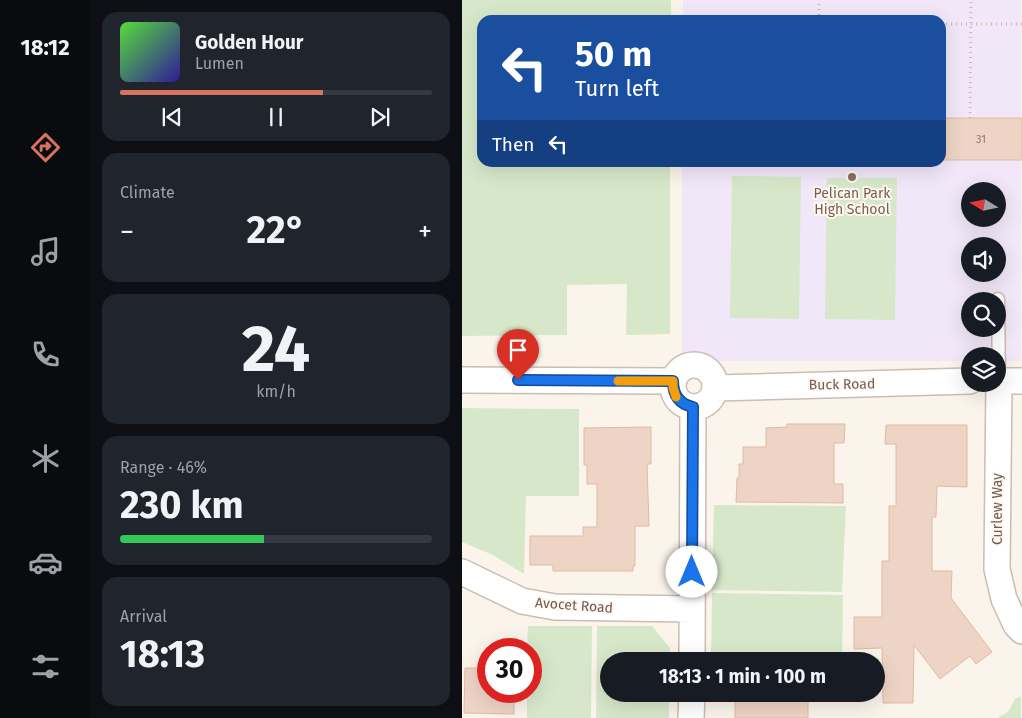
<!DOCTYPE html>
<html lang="en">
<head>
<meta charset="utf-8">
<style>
  body { margin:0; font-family:"Fira Sans",sans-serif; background:#20242c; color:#f1f3f6; height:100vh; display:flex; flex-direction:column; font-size:19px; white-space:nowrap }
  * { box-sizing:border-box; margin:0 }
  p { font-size:16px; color:#9ea1a6 }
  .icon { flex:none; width:28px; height:28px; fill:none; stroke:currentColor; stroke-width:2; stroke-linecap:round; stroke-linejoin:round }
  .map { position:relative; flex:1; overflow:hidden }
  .details { display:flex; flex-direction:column; gap:12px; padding:12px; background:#0d0f14; width:372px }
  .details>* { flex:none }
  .guide { position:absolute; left:15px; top:15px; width:469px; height:152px; border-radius:15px; box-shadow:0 5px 20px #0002; background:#1a4fa0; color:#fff; overflow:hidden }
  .needle { width:32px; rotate:280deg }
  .fabs { position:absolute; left:499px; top:182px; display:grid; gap:10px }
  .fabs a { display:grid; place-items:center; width:45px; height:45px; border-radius:50%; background:#171b24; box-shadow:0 5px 20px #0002; font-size:25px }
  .speed { position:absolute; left:15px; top:638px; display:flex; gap:10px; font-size:25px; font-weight:700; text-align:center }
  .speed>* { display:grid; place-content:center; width:65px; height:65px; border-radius:50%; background:#171b24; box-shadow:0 5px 20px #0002; line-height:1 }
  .speed .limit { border:8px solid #d22; background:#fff; color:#111 }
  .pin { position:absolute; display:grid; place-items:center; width:42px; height:42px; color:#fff; margin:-51px -21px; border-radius:50% 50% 50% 0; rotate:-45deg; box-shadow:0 0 5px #0007 }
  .pin .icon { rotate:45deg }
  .me { position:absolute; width:55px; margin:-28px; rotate:0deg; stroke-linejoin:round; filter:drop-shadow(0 0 4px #0008) }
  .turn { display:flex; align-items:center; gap:18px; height:105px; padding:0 15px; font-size:22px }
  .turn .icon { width:65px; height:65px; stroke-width:2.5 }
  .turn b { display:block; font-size:35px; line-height:42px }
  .then { display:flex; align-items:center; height:48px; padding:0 15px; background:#0003; gap:10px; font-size:19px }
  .big { font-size:38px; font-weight:700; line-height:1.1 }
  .details .tile { flex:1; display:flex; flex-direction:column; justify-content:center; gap:8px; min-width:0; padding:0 18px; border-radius:15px; background:#20242c }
  .details .dial { align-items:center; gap:0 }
  .dial b { font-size:65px; line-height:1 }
  .song { display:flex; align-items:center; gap:15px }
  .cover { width:60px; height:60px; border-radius:8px; background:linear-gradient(135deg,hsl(110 70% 55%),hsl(250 70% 35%)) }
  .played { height:5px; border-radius:2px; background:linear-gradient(90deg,#d8735d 65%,#363941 65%) }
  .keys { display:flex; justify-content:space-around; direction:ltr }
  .heat { display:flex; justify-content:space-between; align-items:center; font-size:28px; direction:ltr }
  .charge { height:8px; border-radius:4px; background:linear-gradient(90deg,#34c759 46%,#363941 0) }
  .trip { position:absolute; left:138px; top:652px; width:285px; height:50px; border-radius:25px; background:#171b24; box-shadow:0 5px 20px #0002; font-weight:700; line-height:50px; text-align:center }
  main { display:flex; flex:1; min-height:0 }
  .dock { display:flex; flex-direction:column; width:90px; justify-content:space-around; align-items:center; background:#090b0e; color:#9ea1a6 }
  .dock .icon { width:35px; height:35px }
  .dock .current { color:#d8735d }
  .dock b { font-size:22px; color:#f1f3f6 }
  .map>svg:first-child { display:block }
  .education { fill:#f1e7f8; fill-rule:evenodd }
  .green { fill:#d7e8ca }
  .building { fill:#eed4c5; stroke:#dfbaa7 }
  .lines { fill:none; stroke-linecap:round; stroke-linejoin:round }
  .service-casing { stroke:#ccbcb2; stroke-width:15 }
  .minor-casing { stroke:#ccbcb2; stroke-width:28 }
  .path { stroke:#d3b7a8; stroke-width:3; stroke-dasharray:1 4; stroke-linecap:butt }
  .service { stroke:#fff; stroke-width:12 }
  .minor { stroke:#fff; stroke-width:25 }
  .route-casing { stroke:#114b97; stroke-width:12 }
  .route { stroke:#1a73e8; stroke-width:9 }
  .slow { stroke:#f59e0b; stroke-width:9 }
  .education-dot { fill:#8d6e63; stroke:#fef8f1; stroke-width:2 }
  .labels { text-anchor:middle; stroke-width:4; stroke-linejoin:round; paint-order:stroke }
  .number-label { font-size:11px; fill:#92796d }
  .education-label { font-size:14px; fill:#785e54; stroke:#fef8f1 }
  .street-label { font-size:14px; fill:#745b50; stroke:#fef8f1 }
</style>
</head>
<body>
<main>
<nav class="dock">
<b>18:12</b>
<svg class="icon current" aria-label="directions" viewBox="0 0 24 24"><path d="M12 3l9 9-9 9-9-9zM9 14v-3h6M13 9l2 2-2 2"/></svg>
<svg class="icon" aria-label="music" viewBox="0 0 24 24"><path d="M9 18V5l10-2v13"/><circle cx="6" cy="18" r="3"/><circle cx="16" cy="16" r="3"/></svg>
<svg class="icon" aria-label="phone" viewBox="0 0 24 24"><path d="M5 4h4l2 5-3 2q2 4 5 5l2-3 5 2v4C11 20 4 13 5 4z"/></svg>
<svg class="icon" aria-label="climate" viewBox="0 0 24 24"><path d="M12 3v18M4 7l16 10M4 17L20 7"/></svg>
<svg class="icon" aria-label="car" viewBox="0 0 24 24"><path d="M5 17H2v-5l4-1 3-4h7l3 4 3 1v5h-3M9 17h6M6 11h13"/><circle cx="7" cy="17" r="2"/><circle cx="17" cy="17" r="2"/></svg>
<svg class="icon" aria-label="filters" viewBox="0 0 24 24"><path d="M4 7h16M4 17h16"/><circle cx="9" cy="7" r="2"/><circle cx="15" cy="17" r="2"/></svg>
</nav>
<section class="details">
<div class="tile">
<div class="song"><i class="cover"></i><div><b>Golden Hour</b><p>Lumen</p></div></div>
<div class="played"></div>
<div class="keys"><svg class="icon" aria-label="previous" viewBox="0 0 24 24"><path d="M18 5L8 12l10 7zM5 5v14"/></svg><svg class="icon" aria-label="pause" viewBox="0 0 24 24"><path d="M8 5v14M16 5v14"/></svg><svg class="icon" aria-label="next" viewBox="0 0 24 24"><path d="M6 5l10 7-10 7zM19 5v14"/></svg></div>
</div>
<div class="tile"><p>Climate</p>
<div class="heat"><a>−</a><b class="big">22°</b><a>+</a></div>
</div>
<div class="tile dial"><b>24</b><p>km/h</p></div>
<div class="tile"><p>Range · 46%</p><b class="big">230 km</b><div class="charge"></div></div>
<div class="tile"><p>Arrival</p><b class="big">18:13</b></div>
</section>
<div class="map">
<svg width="560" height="718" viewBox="0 0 560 718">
  <rect width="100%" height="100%" fill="#fbf4eb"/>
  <path class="education" d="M221 0H559V361H535V356H508L507 361H220V163L479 162V20H221ZM508 191H535V219H508ZM508 246H535V274H508ZM508 301H535V329H508Z"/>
  <path class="green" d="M0 0H209V20H20V162L208 163V334L164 335 165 284 105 285V335L0 336Z
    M270 176 339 177 337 319 268 318Z
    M365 178H435L433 320 363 319Z
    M0 408 117 409V496H64L62 574 31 555 0 542Z
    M252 505 384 506 380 592 250 590Z
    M250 593 381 595 380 661H249Z
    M66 626H130L129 718H65V691H69V649H65Z
    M135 626H190L208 648 207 661H146V694H207V718H134Z
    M559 696V718H535L546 712 553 699Z"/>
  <path class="building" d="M479 118H560V160H479Z
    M325 424H383L382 443H372V484H381V503L274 502 275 478H277V464H281V447H304V428L325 427Z
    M424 425H505V487L475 486 474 517H470V571H490L489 598 530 652 514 664 508 656 478 679 452 645 451 703H421L420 648 392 649V617H420V561H427V506H434V444H423Z
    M189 427V464H185L187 526H173V566H171V571H91V565H68V536H121V527H135V484H125V465H122V428Z
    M3 668H26V691H52V714L2 713Z
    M279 695 346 696V718H273V699H279Z"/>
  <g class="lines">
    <defs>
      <path id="service" d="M536 299 537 381"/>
      <path id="minor" d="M211 386a21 21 0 1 1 42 0a21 21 0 1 1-42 0Z
        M0 380 211 381
        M535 381H560
        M537 381 535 569 542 599 554 625 560 631
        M253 388 508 381
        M0 572 60 601 93 607 230 609
        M230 661 231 407
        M229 718 230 694"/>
    </defs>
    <use href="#service" class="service-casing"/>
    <use href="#minor" class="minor-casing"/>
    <path class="path" d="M357 20V0
      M479 24H560
      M508 118 509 0"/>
    <use href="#service" class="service"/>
    <use href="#minor" class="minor"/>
  </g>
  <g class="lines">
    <defs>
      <path id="route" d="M56 380 211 381C211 395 217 404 231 407L230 572"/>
    </defs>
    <use href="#route" class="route-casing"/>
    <use href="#route" class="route"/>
    <path class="slow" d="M156 381H211V388L214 397"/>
  </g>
  <circle class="education-dot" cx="390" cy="177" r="5"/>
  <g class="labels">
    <g class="number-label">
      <text x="519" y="143">31</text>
    </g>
    <g class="education-label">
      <text x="390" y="198">Pelican Park<tspan x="390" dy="16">High School</tspan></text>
    </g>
    <g class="street-label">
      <text transform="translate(380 384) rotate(-1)" y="5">Buck Road</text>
      <text transform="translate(535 509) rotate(-90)" y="5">Curlew Way</text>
      <text transform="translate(112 605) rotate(4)" y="5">Avocet Road</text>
    </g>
  </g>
</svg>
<div class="fabs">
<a><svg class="needle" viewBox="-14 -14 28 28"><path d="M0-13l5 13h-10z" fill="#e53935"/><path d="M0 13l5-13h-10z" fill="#9ea1a6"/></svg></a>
<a><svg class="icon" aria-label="sound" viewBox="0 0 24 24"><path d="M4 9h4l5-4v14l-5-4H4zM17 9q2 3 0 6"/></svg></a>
<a><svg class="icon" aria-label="search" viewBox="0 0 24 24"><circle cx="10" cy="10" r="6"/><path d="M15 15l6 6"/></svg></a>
<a><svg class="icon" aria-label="layers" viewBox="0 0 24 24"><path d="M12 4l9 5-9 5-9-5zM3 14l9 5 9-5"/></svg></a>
</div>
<div class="speed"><div class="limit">30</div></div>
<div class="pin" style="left:56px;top:380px;background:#d93025"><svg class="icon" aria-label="arrive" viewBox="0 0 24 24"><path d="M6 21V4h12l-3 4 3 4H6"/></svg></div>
<svg class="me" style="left:230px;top:572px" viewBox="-20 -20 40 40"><circle r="19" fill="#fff"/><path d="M0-13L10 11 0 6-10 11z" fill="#1a73e8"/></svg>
<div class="trip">18:13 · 1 min · 100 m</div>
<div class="guide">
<div class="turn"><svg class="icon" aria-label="left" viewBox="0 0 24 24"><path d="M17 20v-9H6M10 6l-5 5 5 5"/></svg><div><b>50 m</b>Turn left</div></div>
<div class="then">Then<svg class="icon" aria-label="left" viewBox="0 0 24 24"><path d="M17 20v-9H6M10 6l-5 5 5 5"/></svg></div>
</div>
</div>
</main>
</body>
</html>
